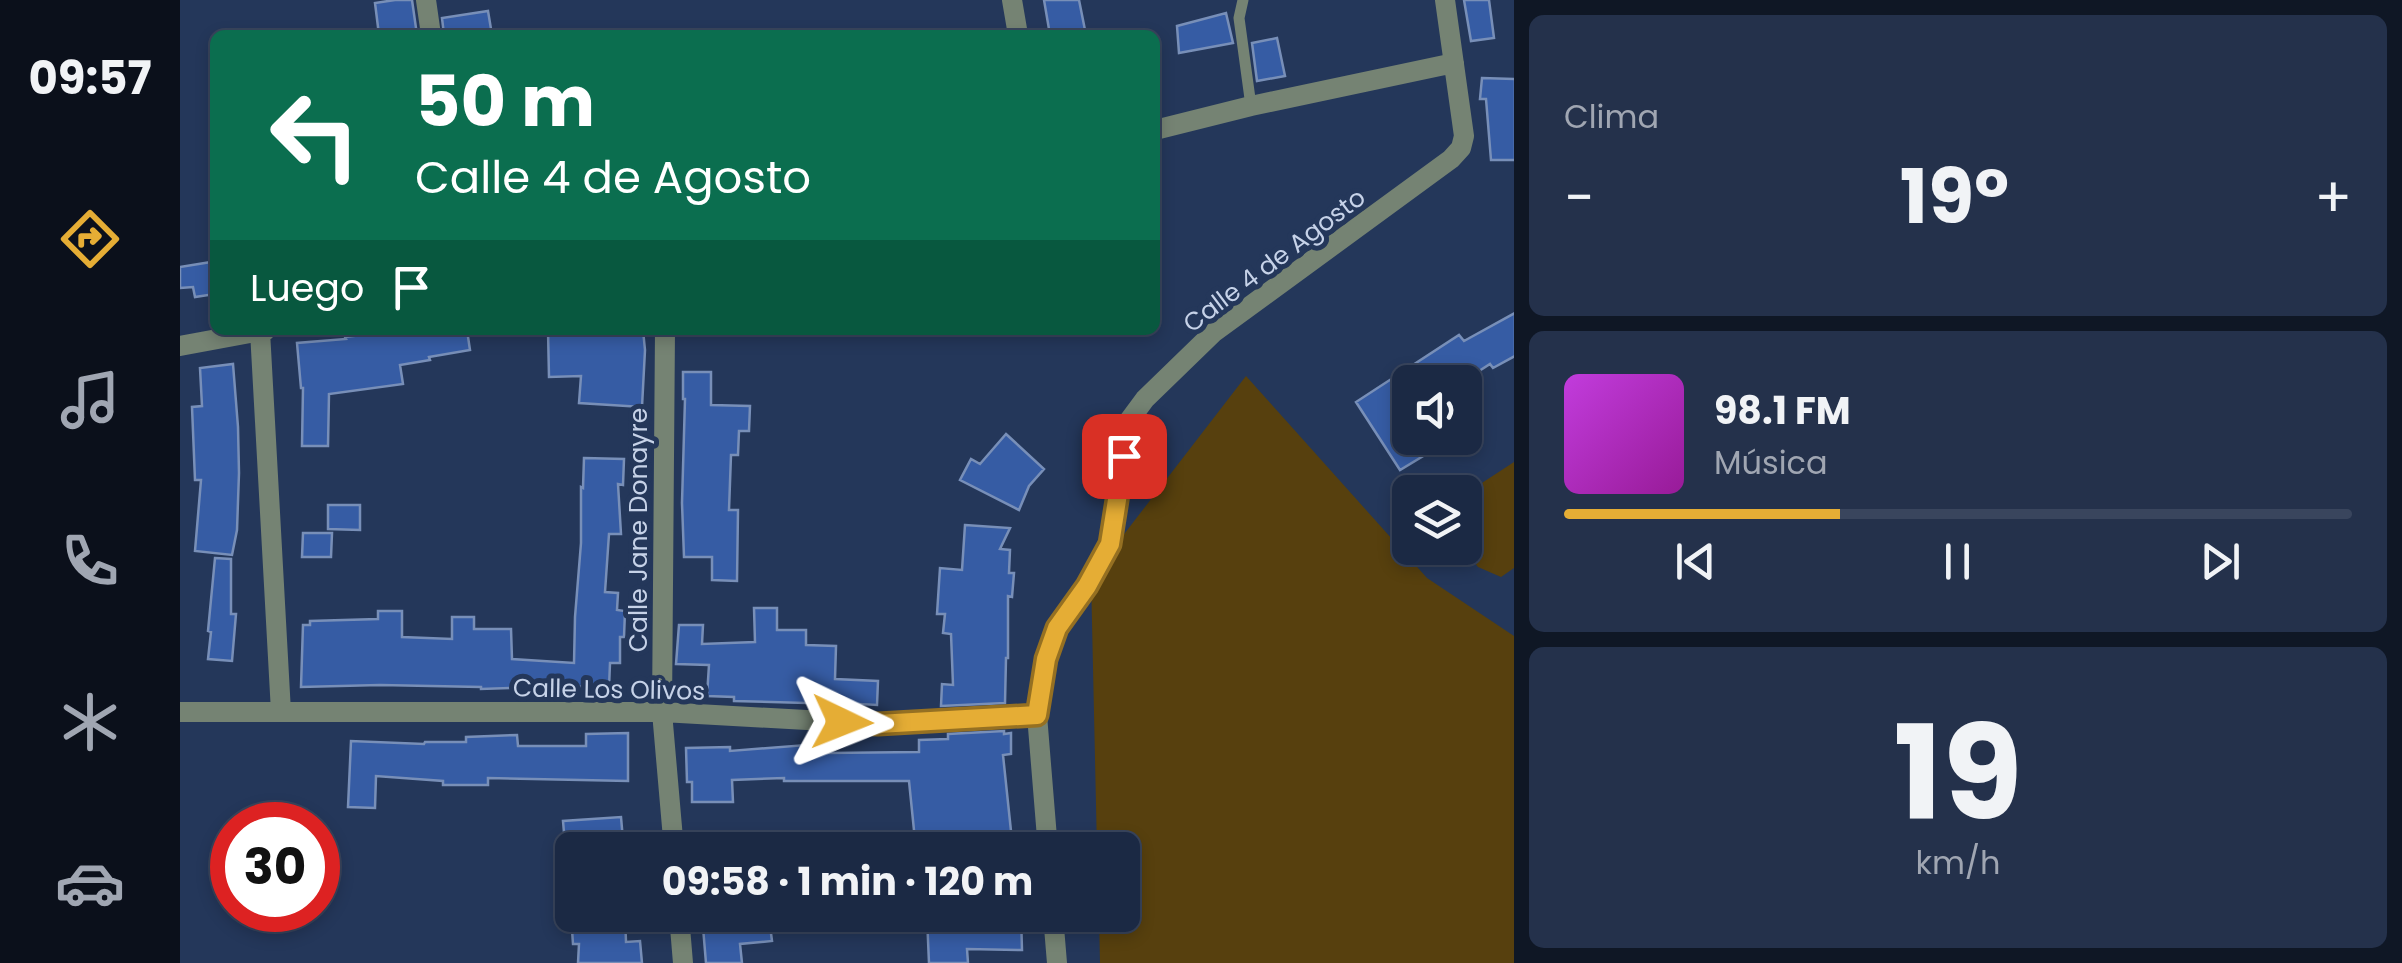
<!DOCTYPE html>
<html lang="es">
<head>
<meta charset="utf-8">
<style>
  body { margin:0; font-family:Poppins,sans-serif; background:#24314b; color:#f1f3f6; height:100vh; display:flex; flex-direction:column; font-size:38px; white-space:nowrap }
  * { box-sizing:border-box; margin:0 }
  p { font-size:32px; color:#a0a6b2 }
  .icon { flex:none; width:55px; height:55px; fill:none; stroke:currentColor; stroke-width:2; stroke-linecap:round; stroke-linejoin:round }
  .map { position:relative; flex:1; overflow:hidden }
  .side { display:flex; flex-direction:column; gap:15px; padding:15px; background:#0f1725; width:888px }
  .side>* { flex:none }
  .hud { position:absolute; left:30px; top:30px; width:950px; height:305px; border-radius:15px; box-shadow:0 5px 15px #0003,0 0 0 2px #39455d; background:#0b6e4f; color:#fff; overflow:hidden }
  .buttons { position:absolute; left:1212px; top:365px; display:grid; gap:20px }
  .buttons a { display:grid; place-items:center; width:90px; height:90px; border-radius:15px; background:#1b2944; box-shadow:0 5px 15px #0003,0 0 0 2px #39455d; font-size:50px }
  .speed { position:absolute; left:30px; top:802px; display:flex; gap:20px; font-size:50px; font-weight:700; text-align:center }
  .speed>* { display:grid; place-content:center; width:130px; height:130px; border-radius:50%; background:#1b2944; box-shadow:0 5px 15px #0003,0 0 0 2px #39455d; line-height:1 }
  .speed .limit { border:15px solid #d22; background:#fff; color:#111 }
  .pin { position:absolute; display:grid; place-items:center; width:85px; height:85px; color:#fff; margin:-42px; border-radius:20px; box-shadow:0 5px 15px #0006 }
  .me { position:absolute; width:110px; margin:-55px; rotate:92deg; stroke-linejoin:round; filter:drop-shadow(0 0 8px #0008) }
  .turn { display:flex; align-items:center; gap:35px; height:210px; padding:0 40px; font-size:45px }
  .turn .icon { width:130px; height:130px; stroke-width:2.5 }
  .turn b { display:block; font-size:70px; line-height:85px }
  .then { display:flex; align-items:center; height:95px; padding:0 40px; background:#0003; gap:20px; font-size:38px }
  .big { font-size:75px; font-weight:700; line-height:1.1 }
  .side .widget { flex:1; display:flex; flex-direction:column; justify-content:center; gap:15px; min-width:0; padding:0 35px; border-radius:15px; background:#24314b }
  .side .dial { align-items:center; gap:0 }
  .dial b { font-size:130px; line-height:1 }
  .song { display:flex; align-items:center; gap:30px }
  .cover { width:120px; height:120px; border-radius:15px; background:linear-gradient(135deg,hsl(290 70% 55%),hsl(300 70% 35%)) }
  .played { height:10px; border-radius:5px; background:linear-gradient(90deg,#e5ad35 35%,#39455d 35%) }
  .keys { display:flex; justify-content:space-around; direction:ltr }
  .heat { display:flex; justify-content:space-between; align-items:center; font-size:55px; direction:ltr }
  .trip { position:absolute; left:375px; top:832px; width:585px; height:100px; border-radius:15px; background:#1b2944; box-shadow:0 5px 15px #0003,0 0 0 2px #39455d; font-weight:700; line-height:100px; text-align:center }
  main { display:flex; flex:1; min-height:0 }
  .dock { display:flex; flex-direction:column; width:180px; justify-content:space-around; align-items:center; background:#0b101b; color:#a0a6b2 }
  .dock .icon { width:70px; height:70px }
  .dock .current { color:#e5ad35 }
  .dock b { font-size:45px; color:#f1f3f6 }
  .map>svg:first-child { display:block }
  .green { fill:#57400e }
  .building { fill:#365ca4; stroke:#788fb8; stroke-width:2.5 }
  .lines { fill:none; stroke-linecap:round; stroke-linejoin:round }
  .service { stroke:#758373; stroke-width:11 }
  .minor { stroke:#758373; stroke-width:20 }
  .route-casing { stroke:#957022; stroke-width:25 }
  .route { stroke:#e5ad35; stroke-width:18 }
  .labels { text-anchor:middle; stroke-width:10; stroke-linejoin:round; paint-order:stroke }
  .street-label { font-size:25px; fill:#c6d2e8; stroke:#24375a }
</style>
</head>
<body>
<main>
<nav class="dock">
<b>09:57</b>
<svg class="icon current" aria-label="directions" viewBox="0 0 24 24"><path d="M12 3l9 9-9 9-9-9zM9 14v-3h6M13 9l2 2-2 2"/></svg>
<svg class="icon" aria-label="music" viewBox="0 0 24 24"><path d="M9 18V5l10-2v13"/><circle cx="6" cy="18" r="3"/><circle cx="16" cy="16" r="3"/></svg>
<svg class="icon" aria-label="phone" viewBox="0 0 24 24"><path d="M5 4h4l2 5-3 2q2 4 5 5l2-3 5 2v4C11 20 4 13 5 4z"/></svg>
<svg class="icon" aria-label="climate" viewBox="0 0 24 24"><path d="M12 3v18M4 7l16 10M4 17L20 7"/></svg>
<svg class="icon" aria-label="car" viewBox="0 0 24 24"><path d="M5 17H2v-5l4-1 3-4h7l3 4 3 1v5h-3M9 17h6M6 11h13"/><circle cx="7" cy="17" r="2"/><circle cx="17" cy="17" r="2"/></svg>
</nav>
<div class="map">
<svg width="1335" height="963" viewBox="0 0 1335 963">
  <rect width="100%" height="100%" fill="#24375a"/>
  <path class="green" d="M1066 376 1247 578 1334 636V963H920L919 915H942V850H917L911 577Z
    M1334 462V568L1321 577 1298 567 1284 548 1285 494Z"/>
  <path class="building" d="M215 0H232L237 35H199L195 3Z
    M864 0H899L906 35H870Z
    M1284 0H1309L1314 38 1291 41Z
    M308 11 312 35H264L262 18Z
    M1046 13 1053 43 999 53 997 26Z
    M1097 38 1105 76 1077 81 1072 43Z
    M1302 78 1335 79V160H1311L1306 99H1300Z
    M31 262 35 294 15 297 13 287 0 288V267Z
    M1335 313V356L1313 368 1310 364 1282 382H1230V438H1273L1220 470 1176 402 1279 335 1284 341Z
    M223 330H287L290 350 249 357 250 360 220 365 223 384 149 394 148 446H122L123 388H121L117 343 166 339 165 337Z
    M368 330H463L465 350 462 407 399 403 401 376 369 377Z
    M53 364 58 427 59 473 57 530 52 555 15 551 21 480H15L12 407 22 406 20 368Z
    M503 372H531V405L570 406 569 431H559L558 455H551L549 510H558L557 581 532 580V557H504L502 503 505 399H503Z
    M826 434 864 469 849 486 839 510 780 480 791 459 800 464Z
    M404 458 444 459 443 485 438 484 441 534H429L425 592 438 593 437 610 445 611 444 637H440V663H430L429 688 333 682V688L301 689V687L200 685 121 687 123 625H130V621L198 619V611H222V637L272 639V617H294V629H331L332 659 394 663 395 617 401 543V487L403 488Z
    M148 505H180V530L148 529Z
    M785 525 830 528 820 549 830 550 829 573H834L832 597 828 596V658H826L825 703 761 706 762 684 773 685 771 634 763 633 765 614H757L760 568 782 570Z
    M123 533H152L151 557H122Z
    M35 558 51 559V614H56L52 661 28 659 31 632 28 631Z
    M574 608H597V630H626V645L656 646 655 679 698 681 697 705 626 701V703L554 701V697L527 696 529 665 496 664 499 625H523L522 644 575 642Z
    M824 731V734L831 733V754L823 755 833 850H736L729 781H604V778L552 780 553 802H512V782H507L506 748 550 747V751L626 745V750L648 749V753L739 752V740L768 739V734Z
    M448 733V781L308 778V785H263V781L196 776 195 808 168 807 171 741 244 744 245 742H286V737L337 735 338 746H406V734Z
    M441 817 443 840 440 841 441 850H403V843L385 844 383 821Z
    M391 915H445L446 942 460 941 462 963H398L399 944H393Z
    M522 915H567L568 921 589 918 592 941 560 944 562 963H526Z
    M777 915H841L842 950 787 949 788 963H749L747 917Z"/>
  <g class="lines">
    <path class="service" d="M1063 0 1059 18 1071 106"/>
    <path class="minor" d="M246 0 251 35
      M832 0 838 35
      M975 130 1071 106 1274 63
      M485 330 482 712 494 850
      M80 331 101 712
      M0 346 86 330
      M0 712H482L698 724 857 715
      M868 850 857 715 865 659 877 629 907 586 930 545 948 422 965 399 1033 333 1271 159 1281 148 1284 136 1265 0
      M499 915 503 963
      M873 915 877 963"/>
  </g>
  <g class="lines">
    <defs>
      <path id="route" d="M662 722 698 724 857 715 866 659 877 628 907 586 930 544 944 456"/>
    </defs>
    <use href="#route" class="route-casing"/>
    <use href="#route" class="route"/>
  </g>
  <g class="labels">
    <g class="street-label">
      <text transform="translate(1094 260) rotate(-37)" y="9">Calle 4 de Agosto</text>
      <text transform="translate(458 530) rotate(-90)" y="9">Calle Jane Donayre</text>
      <text transform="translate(429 689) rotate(1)" y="9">Calle Los Olivos</text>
    </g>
  </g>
</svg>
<div class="buttons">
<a><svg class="icon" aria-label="sound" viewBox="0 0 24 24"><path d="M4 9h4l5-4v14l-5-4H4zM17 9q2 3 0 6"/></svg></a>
<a><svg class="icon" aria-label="layers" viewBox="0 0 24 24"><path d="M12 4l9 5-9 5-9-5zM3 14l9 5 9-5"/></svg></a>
</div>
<div class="speed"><div class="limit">30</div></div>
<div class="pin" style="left:944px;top:456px;background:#d93025"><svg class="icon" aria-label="arrive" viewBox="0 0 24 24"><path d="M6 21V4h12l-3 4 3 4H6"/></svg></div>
<svg class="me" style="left:662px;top:722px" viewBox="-20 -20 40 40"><path d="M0-17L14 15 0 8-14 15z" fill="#e5ad35" stroke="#fff" stroke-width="4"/></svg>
<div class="trip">09:58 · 1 min · 120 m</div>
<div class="hud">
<div class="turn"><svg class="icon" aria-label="left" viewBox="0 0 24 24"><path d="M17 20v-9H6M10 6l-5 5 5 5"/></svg><div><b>50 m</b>Calle 4 de Agosto</div></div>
<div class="then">Luego<svg class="icon" aria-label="arrive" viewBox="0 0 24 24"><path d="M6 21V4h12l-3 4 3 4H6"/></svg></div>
</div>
</div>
<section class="side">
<div class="widget"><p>Clima</p>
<div class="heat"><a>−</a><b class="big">19°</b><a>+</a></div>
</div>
<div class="widget">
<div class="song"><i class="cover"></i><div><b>98.1 FM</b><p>Música</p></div></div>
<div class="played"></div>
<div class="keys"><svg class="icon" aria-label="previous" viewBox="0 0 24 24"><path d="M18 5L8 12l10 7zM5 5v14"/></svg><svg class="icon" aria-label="pause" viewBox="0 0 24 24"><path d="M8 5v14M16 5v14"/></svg><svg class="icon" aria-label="next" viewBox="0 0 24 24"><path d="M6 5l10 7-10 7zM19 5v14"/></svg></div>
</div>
<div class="widget dial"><b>19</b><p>km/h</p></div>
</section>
</main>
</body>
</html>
